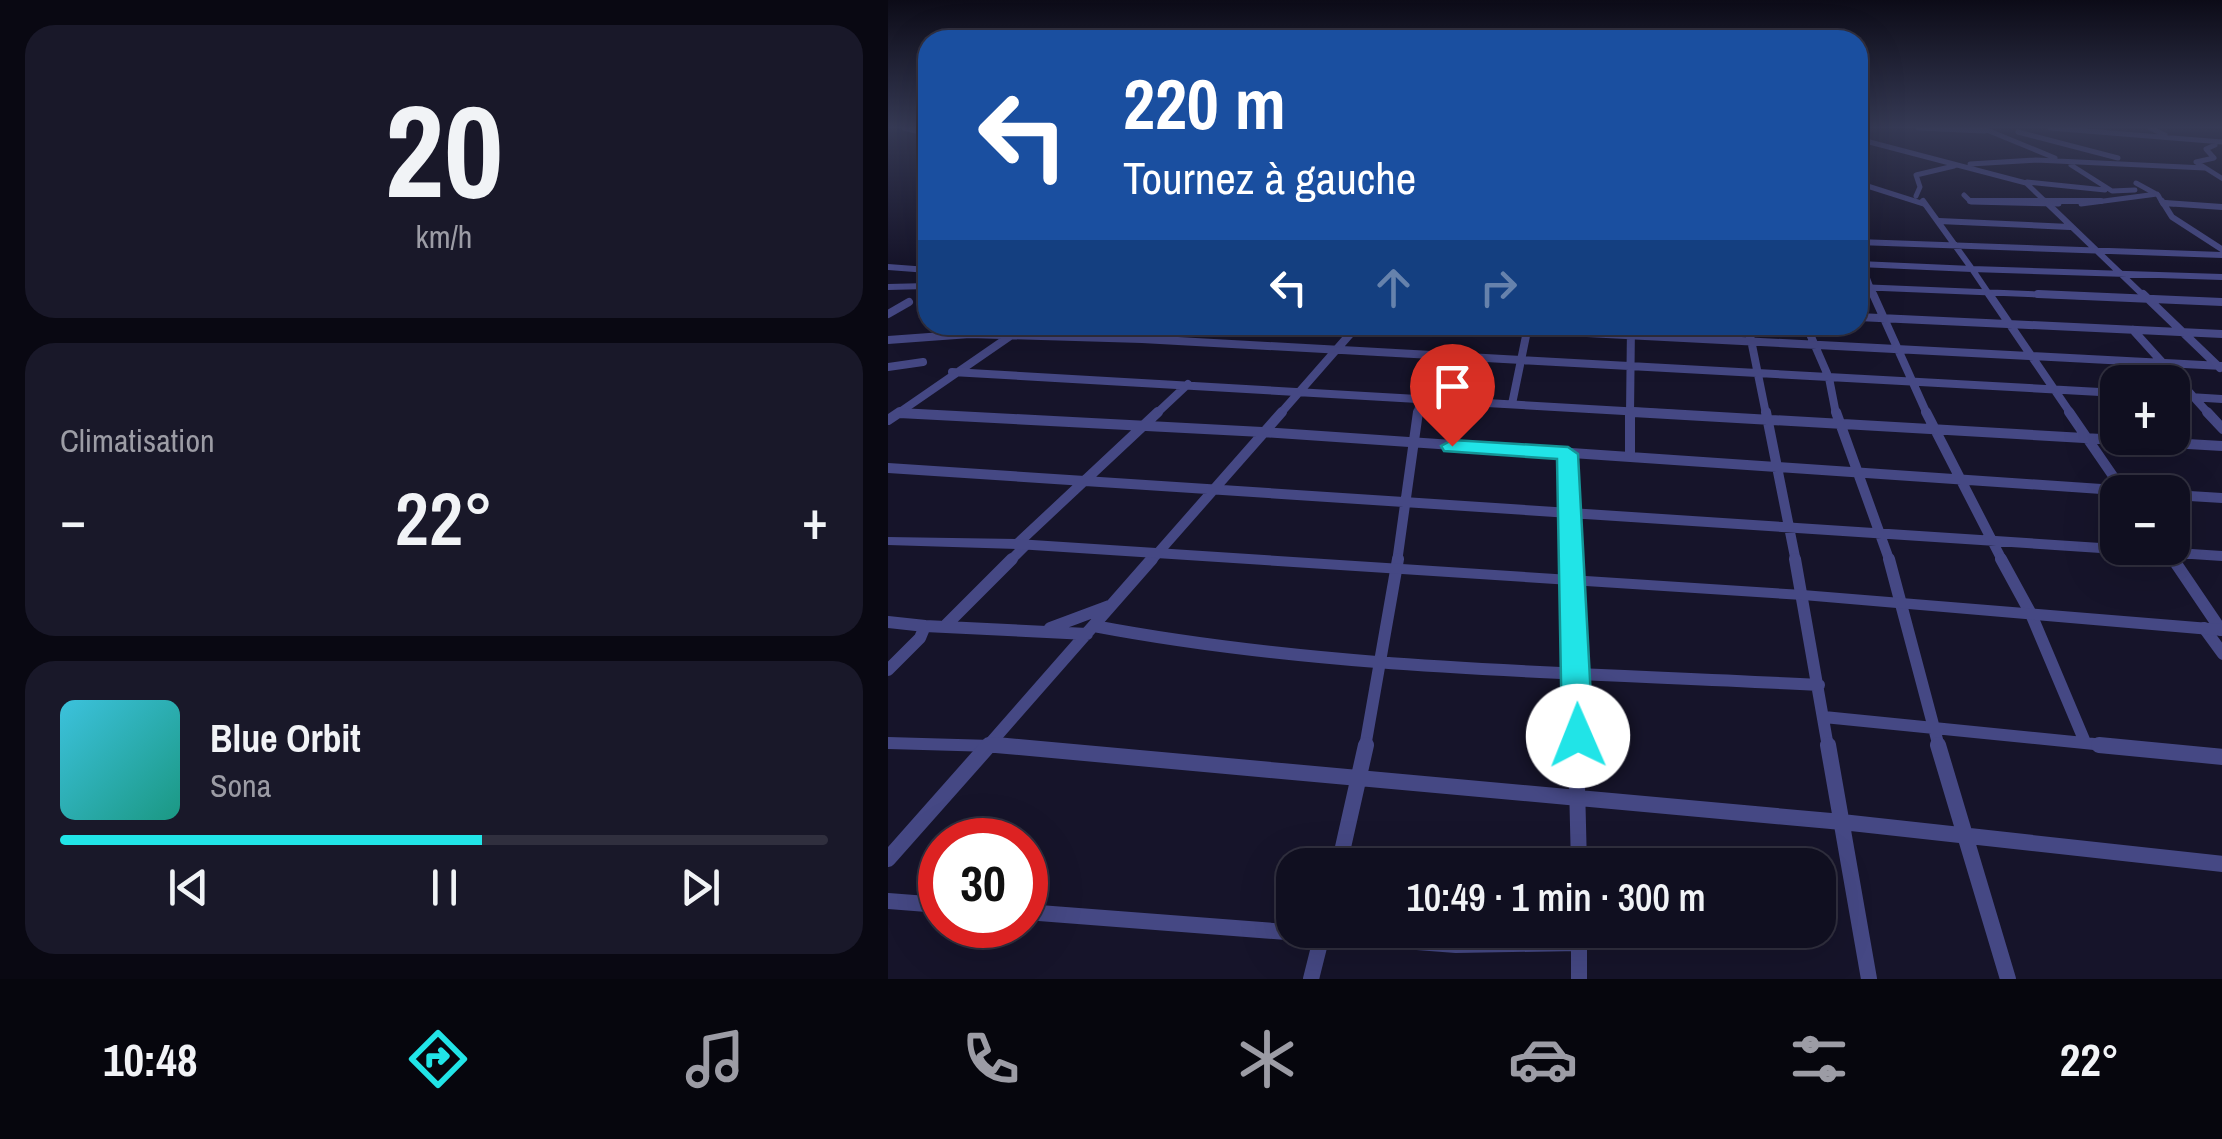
<!DOCTYPE html>
<html lang="fr">
<head>
<meta charset="utf-8">
<style>
  body { margin:0; font-family:"Archivo Narrow",sans-serif; background:#191829; color:#f1f3f6; height:100vh; display:flex; flex-direction:column; font-size:38px; white-space:nowrap }
  * { box-sizing:border-box; margin:0 }
  p { font-size:32px; color:#9c9ca5 }
  .icon { flex:none; width:55px; height:55px; fill:none; stroke:currentColor; stroke-width:2; stroke-linecap:round; stroke-linejoin:round }
  .map { position:relative; flex:1; overflow:hidden }
  .drawer { display:flex; flex-direction:column; gap:25px; padding:25px; background:#090812; width:888px }
  .drawer>* { flex:none }
  .guide { position:absolute; left:30px; top:30px; width:950px; height:305px; border-radius:30px; box-shadow:0 10px 40px #0002,0 0 0 2px #302f3e; background:#1a4fa0; color:#fff; overflow:hidden }
  .fabs { position:absolute; left:1212px; top:365px; display:grid; gap:20px }
  .fabs a { display:grid; place-items:center; width:90px; height:90px; border-radius:20px; background:#100f20; box-shadow:0 10px 40px #0002,0 0 0 2px #302f3e; font-size:50px }
  .speed { position:absolute; left:30px; top:818px; display:flex; gap:20px; font-size:50px; font-weight:700; text-align:center }
  .speed>* { display:grid; place-content:center; width:130px; height:130px; border-radius:50%; background:#100f20; box-shadow:0 10px 40px #0002,0 0 0 2px #302f3e; line-height:1 }
  .speed .limit { border:15px solid #d22; background:#fff; color:#111 }
  .pin { position:absolute; display:grid; place-items:center; width:85px; height:85px; color:#fff; margin:-102px -42px; border-radius:50% 50% 50% 0; rotate:-45deg; box-shadow:0 0 10px #0007 }
  .pin .icon { rotate:45deg }
  .me { position:absolute; width:110px; margin:-55px; rotate:359deg; stroke-linejoin:round; filter:drop-shadow(0 0 8px #0008) }
  .turn { display:flex; align-items:center; gap:35px; height:210px; padding:0 40px; font-size:45px }
  .turn .icon { width:130px; height:130px; stroke-width:2.5 }
  .turn b { display:block; font-size:70px; line-height:85px }
  .lanes { display:flex; align-items:center; height:95px; padding:0 40px; background:#0003; justify-content:center; gap:50px; direction:ltr }
  .lanes .off { opacity:.35 }
  .big { font-size:75px; font-weight:600; line-height:1.1 }
  .drawer .tile { flex:1; display:flex; flex-direction:column; justify-content:center; gap:15px; min-width:0; padding:0 35px; border-radius:30px; background:#191829 }
  .drawer .dial { align-items:center; gap:0 }
  .dial b { font-size:130px; line-height:1 }
  .song { display:flex; align-items:center; gap:30px }
  .cover { width:120px; height:120px; border-radius:15px; background:linear-gradient(135deg,hsl(190 70% 55%),hsl(170 70% 35%)) }
  .played { height:10px; border-radius:5px; background:linear-gradient(90deg,#21e4e7 55%,#302f3e 55%) }
  .keys { display:flex; justify-content:space-around; direction:ltr }
  .heat { display:flex; justify-content:space-between; align-items:center; font-size:55px; direction:ltr }
  .trip { position:absolute; left:388px; top:848px; width:560px; height:100px; border-radius:30px; background:#100f20; box-shadow:0 10px 40px #0002,0 0 0 2px #302f3e; font-weight:600; line-height:100px; text-align:center }
  .dock { display:flex; height:160px; justify-content:space-around; align-items:center; background:#06060d; color:#9c9ca5 }
  .dock .icon { width:70px; height:70px }
  .dock .active { color:#21e4e7 }
  .dock b { font-size:45px; color:#f1f3f6 }
  main { display:flex; flex:1; min-height:0 }
  .map>svg:first-child { display:block }
  .lines { fill:none; stroke-linecap:round; stroke-linejoin:round }
  .minor-far5 { stroke:#454884; stroke-width:5 }
  .minor-far4 { stroke:#454884; stroke-width:6 }
  .minor-far3 { stroke:#454884; stroke-width:8 }
  .minor-far2 { stroke:#454884; stroke-width:10 }
  .minor-far1 { stroke:#454884; stroke-width:12 }
  .minor { stroke:#454884; stroke-width:16 }
  .tertiary { fill:#454884; fill-rule:evenodd }
  .route { fill:#21e4e7; stroke:#159496; stroke-width:2.5 }
</style>
</head>
<body>
<main>
<section class="drawer">
<div class="tile dial"><b>20</b><p>km/h</p></div>
<div class="tile"><p>Climatisation</p>
<div class="heat"><a>−</a><b class="big">22°</b><a>+</a></div>
</div>
<div class="tile">
<div class="song"><i class="cover"></i><div><b>Blue Orbit</b><p>Sona</p></div></div>
<div class="played"></div>
<div class="keys"><svg class="icon" aria-label="previous" viewBox="0 0 24 24"><path d="M18 5L8 12l10 7zM5 5v14"/></svg><svg class="icon" aria-label="pause" viewBox="0 0 24 24"><path d="M8 5v14M16 5v14"/></svg><svg class="icon" aria-label="next" viewBox="0 0 24 24"><path d="M6 5l10 7-10 7zM19 5v14"/></svg></div>
</div>
</section>
<div class="map">
<svg width="1335" height="979" viewBox="0 0 1335 979">
  <rect width="100%" height="100%" fill="#16142a"/>
  <g class="lines">
    <path class="minor-far5" d="M16 128 40 134
      M1030 128 1097 131
      M1094 128 1167 158
      M1162 128 1335 142
      M1262 128 1277 135 1272 137
      M1130 132 1230 158
      M970 139 1138 183 1160 204
      M1327 145 1318 149 1326 158 1308 162 1335 179
      M1082 164 1148 160 1317 168
      M1183 165 1224 191 1247 190
      M1139 182 1217 190
      M970 183 1036 204
      M1248 183 1270 195 1275 204
      M1076 195 1083 202 1171 204
      M1028 196 1032 187 1028 175 1066 166
      M1277 203 1286 204
      M1193 204 1269 194"/>
    <path class="minor-far4" d="M1082 201H1213
      M1157 201 1257 297
      M1274 201 1284 217 1335 250
      M1277 203 1335 207
      M1051 221 1182 227
      M970 242 1335 255
      M970 254 986 297
      M971 264 1084 269 1035 201
      M0 267 40 270
      M1084 269 1103 297
      M1084 269 1335 277
      M0 287 40 286
      M970 287 1210 297"/>
    <path class="minor-far3" d="M985 294 1039 414
      M1101 294 1183 414
      M1150 294 1335 302
      M1255 294 1332 368
      M0 314 21 302
      M970 317 1335 334
      M546 325 1335 366
      M860 325 878 414
      M918 325 941 378 948 414
      M1245 330 1321 414
      M0 340 82 334 254 339 1230 393
      M0 367 35 362
      M64 372 788 414
      M1285 396 1335 399
      M624 404 639 331
      M11 413 33 414
      M9 414 138 325
      M268 414 300 384
      M392 414 470 325
      M530 414 537 357
      M742 414 743 325"/>
    <path class="minor-far2" d="M745 412 1335 446
      M878 412 908 562
      M948 412 1002 562
      M1038 412 1115 562
      M1181 412 1236 492
      M1319 412 1335 429
      M11 413 374 432 1257 492
      M0 420 12 412
      M680 453 683 562
      M742 457V412
      M0 468 1335 556
      M1285 495 1335 498
      M129 544 270 412
      M1280 552 1287 562
      M121 562 138 545
      M262 562 394 412
      M509 562 530 412"/>
    <path class="minor-far1" d="M683 559 688 747
      M907 559 940 747
      M1001 559 1051 747
      M1113 559 1143 614 1197 742
      M1285 559 1333 630
      M0 622 37 626 32 638 0 670
      M59 624 124 559
      M37 626 199 634
      M206 626C444 671 690 672 931 685
      M162 628 221 606
      M1316 628 1335 654
      M936 717 1236 747
      M0 743 135 747
      M99 747 264 559
      M477 747 510 559"/>
    <path class="minor" d="M108 745 954 822 1335 864
      M688 745 691 865
      M940 745 981 979
      M1050 745 1120 979
      M1211 745 1335 757
      M0 859 101 745
      M451 865 478 745
      M0 901 52 905
      M138 912 568 945 691 943
      M691 930V979
      M423 979 435 931"/>
    <path class="tertiary" d="M0 537 129 539 915 590 1335 624V636L915 600 129 549 0 545Z"/>
  </g>
  <linearGradient id="sky" x2="0" y2="1"><stop stop-color="#0c0b17"/><stop offset="0.48" stop-color="#363a55"/><stop offset="1" stop-color="#363a55" stop-opacity="0"/></linearGradient>
  <rect width="1335" height="265" fill="url(#sky)"/>
  <path class="route" d="M564 440 680 447 690 454 705 736 701 746 690 750 679 746 674 736 669 459 556 451 553 446Z"/>
</svg>
<div class="fabs">
<a>+</a>
<a>−</a>
</div>
<div class="speed"><div class="limit">30</div></div>
<div class="pin" style="left:564px;top:446px;background:#d93025"><svg class="icon" aria-label="arrive" viewBox="0 0 24 24"><path d="M6 21V4h12l-3 4 3 4H6"/></svg></div>
<svg class="me" style="left:690px;top:736px" viewBox="-20 -20 40 40"><circle r="19" fill="#fff"/><path d="M0-13L10 11 0 6-10 11z" fill="#21e4e7"/></svg>
<div class="trip">10:49 · 1 min · 300 m</div>
<div class="guide">
<div class="turn"><svg class="icon" aria-label="left" viewBox="0 0 24 24"><path d="M17 20v-9H6M10 6l-5 5 5 5"/></svg><div><b>220 m</b>Tournez à gauche</div></div>
<div class="lanes"><svg class="icon" aria-label="left" viewBox="0 0 24 24"><path d="M17 20v-9H6M10 6l-5 5 5 5"/></svg><svg class="icon off" aria-label="ahead" viewBox="0 0 24 24"><path d="M12 20V5M6 11l6-6 6 6"/></svg><svg class="icon off" aria-label="right" viewBox="0 0 24 24"><path d="M7 20v-9h11M14 6l5 5-5 5"/></svg></div>
</div>
</div>
</main>
<nav class="dock">
<b>10:48</b>
<svg class="icon active" aria-label="directions" viewBox="0 0 24 24"><path d="M12 3l9 9-9 9-9-9zM9 14v-3h6M13 9l2 2-2 2"/></svg>
<svg class="icon" aria-label="music" viewBox="0 0 24 24"><path d="M9 18V5l10-2v13"/><circle cx="6" cy="18" r="3"/><circle cx="16" cy="16" r="3"/></svg>
<svg class="icon" aria-label="phone" viewBox="0 0 24 24"><path d="M5 4h4l2 5-3 2q2 4 5 5l2-3 5 2v4C11 20 4 13 5 4z"/></svg>
<svg class="icon" aria-label="climate" viewBox="0 0 24 24"><path d="M12 3v18M4 7l16 10M4 17L20 7"/></svg>
<svg class="icon" aria-label="car" viewBox="0 0 24 24"><path d="M5 17H2v-5l4-1 3-4h7l3 4 3 1v5h-3M9 17h6M6 11h13"/><circle cx="7" cy="17" r="2"/><circle cx="17" cy="17" r="2"/></svg>
<svg class="icon" aria-label="filters" viewBox="0 0 24 24"><path d="M4 7h16M4 17h16"/><circle cx="9" cy="7" r="2"/><circle cx="15" cy="17" r="2"/></svg>
<b>22°</b>
</nav>
</body>
</html>
